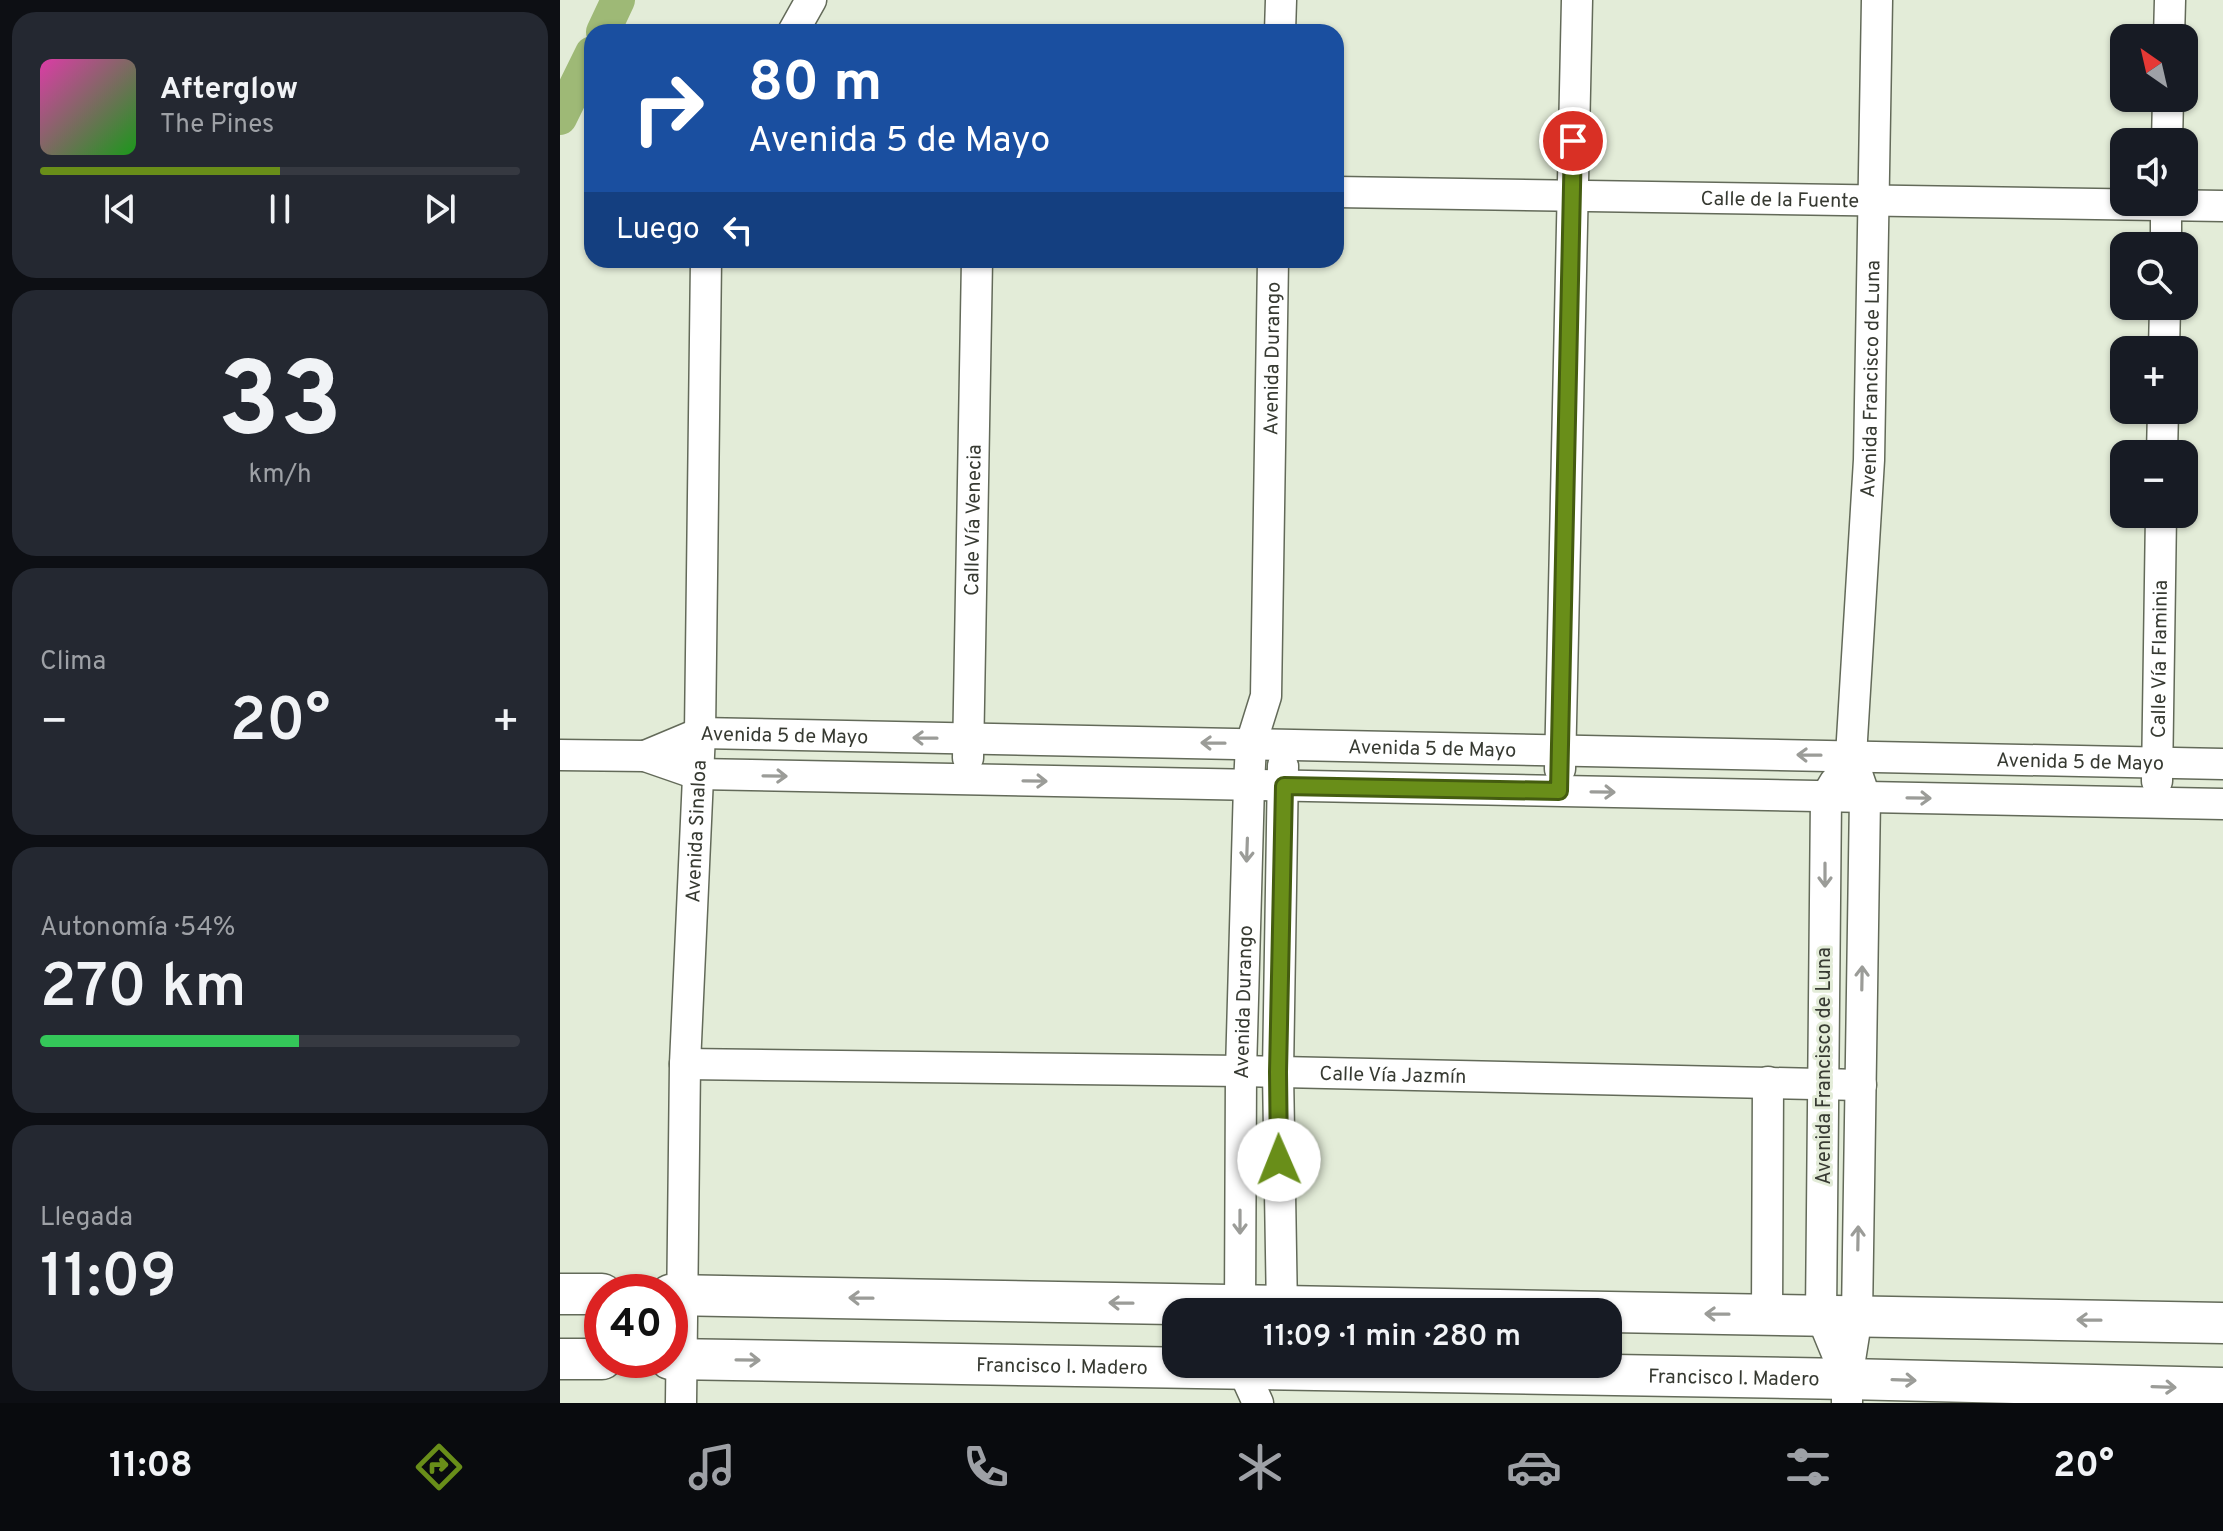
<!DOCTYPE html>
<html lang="es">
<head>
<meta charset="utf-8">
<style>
  body { margin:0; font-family:Overpass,sans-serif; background:#242831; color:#f1f3f6; height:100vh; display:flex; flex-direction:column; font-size:30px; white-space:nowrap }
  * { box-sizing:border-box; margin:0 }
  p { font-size:26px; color:#9ea1a6 }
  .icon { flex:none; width:44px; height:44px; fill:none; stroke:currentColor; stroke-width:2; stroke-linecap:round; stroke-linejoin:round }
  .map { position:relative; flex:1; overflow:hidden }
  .panel { display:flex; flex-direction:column; gap:12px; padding:12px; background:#0d0f14; width:560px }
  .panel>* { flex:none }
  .guide { position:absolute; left:24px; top:24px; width:760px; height:244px; border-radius:24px; box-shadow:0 2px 6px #0004; background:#1a4fa0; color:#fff; overflow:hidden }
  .needle { width:52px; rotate:326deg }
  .tools { position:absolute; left:1550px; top:24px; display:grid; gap:16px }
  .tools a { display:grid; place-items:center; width:88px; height:88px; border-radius:16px; background:#171b24; box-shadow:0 2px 6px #0004; font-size:40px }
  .speed { position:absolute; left:24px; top:1274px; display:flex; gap:16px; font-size:40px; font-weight:700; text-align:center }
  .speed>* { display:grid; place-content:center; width:104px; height:104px; border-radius:50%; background:#171b24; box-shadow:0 2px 6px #0004; line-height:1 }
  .speed .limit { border:12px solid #d22; background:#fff; color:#111 }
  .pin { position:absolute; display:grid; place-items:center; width:68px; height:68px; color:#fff; margin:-34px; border:4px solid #fff; border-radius:50%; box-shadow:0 2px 8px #0007 }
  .me { position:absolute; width:88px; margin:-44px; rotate:359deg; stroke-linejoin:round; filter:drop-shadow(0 0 6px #0008) }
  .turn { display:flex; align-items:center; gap:28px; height:168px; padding:0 32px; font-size:36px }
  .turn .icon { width:104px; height:104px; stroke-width:2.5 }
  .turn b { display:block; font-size:56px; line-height:68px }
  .then { display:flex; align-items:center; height:76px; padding:0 32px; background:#0003; gap:16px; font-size:30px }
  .big { font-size:60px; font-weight:600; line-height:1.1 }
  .panel .tile { flex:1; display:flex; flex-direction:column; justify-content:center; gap:12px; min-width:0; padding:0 28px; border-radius:24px; background:#242831 }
  .panel .dial { align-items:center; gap:0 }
  .dial b { font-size:104px; line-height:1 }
  .song { display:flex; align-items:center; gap:24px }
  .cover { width:96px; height:96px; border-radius:12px; background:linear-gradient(135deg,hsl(320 70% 55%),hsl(120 70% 35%)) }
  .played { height:8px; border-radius:4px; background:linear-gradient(90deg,#698e19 50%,#363941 50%) }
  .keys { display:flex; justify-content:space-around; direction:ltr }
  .heat { display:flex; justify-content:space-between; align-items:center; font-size:44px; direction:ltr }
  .charge { height:12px; border-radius:6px; background:linear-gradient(90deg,#34c759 54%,#363941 0) }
  .trip { position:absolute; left:602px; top:1298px; width:460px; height:80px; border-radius:24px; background:#171b24; box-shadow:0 2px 6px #0004; font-weight:600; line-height:80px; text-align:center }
  .tabs { display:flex; height:128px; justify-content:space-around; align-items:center; background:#090b0e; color:#9ea1a6 }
  .tabs .icon { width:56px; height:56px }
  .tabs .current { color:#698e19 }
  .tabs b { font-size:36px; color:#f1f3f6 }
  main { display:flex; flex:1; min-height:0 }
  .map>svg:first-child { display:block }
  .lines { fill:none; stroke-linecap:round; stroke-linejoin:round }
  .canal { stroke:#9eb976; stroke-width:34 }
  .minor-casing { stroke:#636a59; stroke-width:33 }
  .major-casing { stroke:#636a59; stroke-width:43 }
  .minor { stroke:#fff; stroke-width:30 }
  .major { stroke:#fff; stroke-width:40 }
  .oneway { stroke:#9b9c98 }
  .route-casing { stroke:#445c10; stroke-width:20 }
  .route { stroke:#698e19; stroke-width:14 }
  .labels { text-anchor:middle; stroke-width:6; stroke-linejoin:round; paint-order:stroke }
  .street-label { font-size:20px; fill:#373a32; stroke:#e3ecd8 }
</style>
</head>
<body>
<main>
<section class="panel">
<div class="tile">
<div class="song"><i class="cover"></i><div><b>Afterglow</b><p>The Pines</p></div></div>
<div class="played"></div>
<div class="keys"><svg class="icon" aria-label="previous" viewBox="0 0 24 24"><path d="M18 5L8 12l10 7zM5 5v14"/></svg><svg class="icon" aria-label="pause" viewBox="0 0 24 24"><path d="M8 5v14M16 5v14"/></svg><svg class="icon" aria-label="next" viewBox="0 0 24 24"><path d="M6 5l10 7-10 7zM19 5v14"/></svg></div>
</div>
<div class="tile dial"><b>33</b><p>km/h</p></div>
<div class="tile"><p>Clima</p>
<div class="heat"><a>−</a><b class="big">20°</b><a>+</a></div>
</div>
<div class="tile"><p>Autonomía · 54%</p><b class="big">270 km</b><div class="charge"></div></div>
<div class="tile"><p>Llegada</p><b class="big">11:09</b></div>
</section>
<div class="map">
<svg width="1663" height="1403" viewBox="0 0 1663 1403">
  <rect width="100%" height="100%" fill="#e3ecd8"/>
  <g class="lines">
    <path class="canal" d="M43 32 58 0
      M0 118 32 53"/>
    <defs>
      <g id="minor">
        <path d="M233 32 251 0"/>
        <path d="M720 32 721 0"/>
        <path d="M1609 38 1610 0"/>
        <path d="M1607 142 1608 98"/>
        <path id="s1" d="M776 192 1663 206"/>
        <path d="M1606 246V202"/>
        <path d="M1604 350 1605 306"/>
        <path d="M1602 454 1603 410"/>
        <path d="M0 755 85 756 137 774 1663 804"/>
        <path id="s2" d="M85 756 140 733 1663 764"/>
        <path id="s3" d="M408 758 417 260"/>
        <path d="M1000 769 1017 0"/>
        <path id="s4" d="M1597 781 1601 514"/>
        <path d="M1275 782 1266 797 1261 1315 1287 1378"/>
        <path id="s5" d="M125 1064 681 1071 1301 1085"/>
        <path id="s6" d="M680 1312 681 1071 689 785 691 744 706 696 713 260"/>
        <path d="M722 1312 718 1072 723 766"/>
        <path d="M1207 1315 1208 1082"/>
        <path d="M683 1364V1370L698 1403"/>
        <path id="s7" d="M121 1403 125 1064 140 733 146 260"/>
        <path id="s8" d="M1287 1403V1379L1297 1316 1305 797 1291 756 1309 460 1317 0"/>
      </g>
      <g id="major">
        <path d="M0 1294H42"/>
        <path d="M110 1295 1663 1323"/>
        <path d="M0 1359H42"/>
        <path id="s9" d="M110 1359 1287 1379 1663 1388"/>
      </g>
    </defs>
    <use href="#minor" class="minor-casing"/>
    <use href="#major" class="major-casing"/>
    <use href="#minor" class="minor"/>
    <use href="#major" class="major"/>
  </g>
  <defs><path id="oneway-shaft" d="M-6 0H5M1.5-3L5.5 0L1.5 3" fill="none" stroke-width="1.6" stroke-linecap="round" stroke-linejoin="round" transform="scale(2)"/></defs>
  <g class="oneway">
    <use href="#oneway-shaft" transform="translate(365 738) rotate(-179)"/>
    <use href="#oneway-shaft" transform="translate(653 743) rotate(-179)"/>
    <use href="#oneway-shaft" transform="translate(1249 755) rotate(-179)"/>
    <use href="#oneway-shaft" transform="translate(215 776) rotate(1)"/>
    <use href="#oneway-shaft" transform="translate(475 781) rotate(1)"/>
    <use href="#oneway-shaft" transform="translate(1043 792) rotate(1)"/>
    <use href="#oneway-shaft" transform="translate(1359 798) rotate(1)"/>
    <use href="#oneway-shaft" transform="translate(687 850) rotate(92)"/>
    <use href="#oneway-shaft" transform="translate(1265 875) rotate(90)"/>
    <use href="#oneway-shaft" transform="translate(1302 978) rotate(-89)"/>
    <use href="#oneway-shaft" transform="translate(680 1222) rotate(90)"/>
    <use href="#oneway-shaft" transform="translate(1298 1238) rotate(-89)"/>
    <use href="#oneway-shaft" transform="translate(301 1298) rotate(-179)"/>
    <use href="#oneway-shaft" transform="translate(561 1303) rotate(-179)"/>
    <use href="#oneway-shaft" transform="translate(1157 1314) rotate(-179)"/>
    <use href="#oneway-shaft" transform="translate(1529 1320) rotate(-179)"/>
    <use href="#oneway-shaft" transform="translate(188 1360) rotate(1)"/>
    <use href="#oneway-shaft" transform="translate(1344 1380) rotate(2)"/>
    <use href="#oneway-shaft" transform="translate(1604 1387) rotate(2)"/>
  </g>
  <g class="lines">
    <defs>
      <path id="route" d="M719 1160 718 1072 724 786 999 791 1013 141"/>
    </defs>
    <use href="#route" class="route-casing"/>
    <use href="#route" class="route"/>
  </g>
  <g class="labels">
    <g class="street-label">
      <text dy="7" stroke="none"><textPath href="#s1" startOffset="444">Calle de la Fuente</textPath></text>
      <text dy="7" stroke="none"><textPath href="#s6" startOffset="956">Avenida Durango</textPath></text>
      <text dy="7" stroke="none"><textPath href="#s8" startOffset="1028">Avenida Francisco de Luna</textPath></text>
      <text dy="7" stroke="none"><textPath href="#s3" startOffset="238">Calle Vía Venecia</textPath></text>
      <text dy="7" stroke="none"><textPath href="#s4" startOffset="122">Calle Vía Flaminia</textPath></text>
      <text dy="7" stroke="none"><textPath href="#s2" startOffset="144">Avenida 5 de Mayo</textPath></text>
      <text dy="7" stroke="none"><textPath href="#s2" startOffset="792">Avenida 5 de Mayo</textPath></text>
      <text dy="7" stroke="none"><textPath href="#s2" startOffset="1440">Avenida 5 de Mayo</textPath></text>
      <text dy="7" stroke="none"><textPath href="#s7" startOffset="572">Avenida Sinaloa</textPath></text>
      <text dy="7" stroke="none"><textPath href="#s6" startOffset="310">Avenida Durango</textPath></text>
      <text transform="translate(1263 1066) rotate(-90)" y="7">Avenida Francisco de Luna</text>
      <text dy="7" stroke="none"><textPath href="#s5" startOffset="708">Calle Vía Jazmín</textPath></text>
      <text dy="7" stroke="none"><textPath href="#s9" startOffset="392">Francisco I. Madero</textPath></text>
      <text dy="7" stroke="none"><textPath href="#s9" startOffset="1064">Francisco I. Madero</textPath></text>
    </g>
  </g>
</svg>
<div class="tools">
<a><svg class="needle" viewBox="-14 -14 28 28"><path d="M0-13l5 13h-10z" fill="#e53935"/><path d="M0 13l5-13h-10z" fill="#9ea1a6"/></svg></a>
<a><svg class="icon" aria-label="sound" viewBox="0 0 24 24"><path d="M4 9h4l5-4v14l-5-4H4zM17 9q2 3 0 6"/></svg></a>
<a><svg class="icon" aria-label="search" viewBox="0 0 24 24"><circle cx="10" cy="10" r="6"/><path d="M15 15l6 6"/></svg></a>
<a>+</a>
<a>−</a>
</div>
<div class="speed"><div class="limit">40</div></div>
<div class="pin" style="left:1013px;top:141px;background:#d93025"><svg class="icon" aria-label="arrive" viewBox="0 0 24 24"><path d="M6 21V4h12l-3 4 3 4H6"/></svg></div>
<svg class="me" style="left:719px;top:1160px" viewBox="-20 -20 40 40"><circle r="19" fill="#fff"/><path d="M0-13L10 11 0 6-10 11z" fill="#698e19"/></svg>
<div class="trip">11:09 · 1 min · 280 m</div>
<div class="guide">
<div class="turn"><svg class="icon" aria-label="right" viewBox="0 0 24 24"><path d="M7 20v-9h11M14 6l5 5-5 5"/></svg><div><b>80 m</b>Avenida 5 de Mayo</div></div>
<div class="then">Luego<svg class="icon" aria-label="left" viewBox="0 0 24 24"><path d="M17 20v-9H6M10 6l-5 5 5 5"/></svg></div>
</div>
</div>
</main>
<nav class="tabs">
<b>11:08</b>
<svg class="icon current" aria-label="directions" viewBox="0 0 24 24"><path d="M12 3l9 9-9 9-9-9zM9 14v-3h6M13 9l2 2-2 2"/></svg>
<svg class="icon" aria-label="music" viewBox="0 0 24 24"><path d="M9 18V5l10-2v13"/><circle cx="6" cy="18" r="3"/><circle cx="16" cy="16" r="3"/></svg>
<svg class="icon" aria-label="phone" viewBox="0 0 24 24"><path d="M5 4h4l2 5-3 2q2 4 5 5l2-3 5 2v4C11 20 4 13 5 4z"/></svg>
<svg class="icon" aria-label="climate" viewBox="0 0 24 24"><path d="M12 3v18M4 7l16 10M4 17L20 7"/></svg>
<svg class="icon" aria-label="car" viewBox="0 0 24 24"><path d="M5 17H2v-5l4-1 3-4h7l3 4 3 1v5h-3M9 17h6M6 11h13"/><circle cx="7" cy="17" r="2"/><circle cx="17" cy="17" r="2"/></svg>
<svg class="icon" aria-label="filters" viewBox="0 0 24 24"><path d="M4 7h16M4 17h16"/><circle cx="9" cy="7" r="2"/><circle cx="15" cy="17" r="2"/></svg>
<b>20°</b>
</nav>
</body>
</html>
